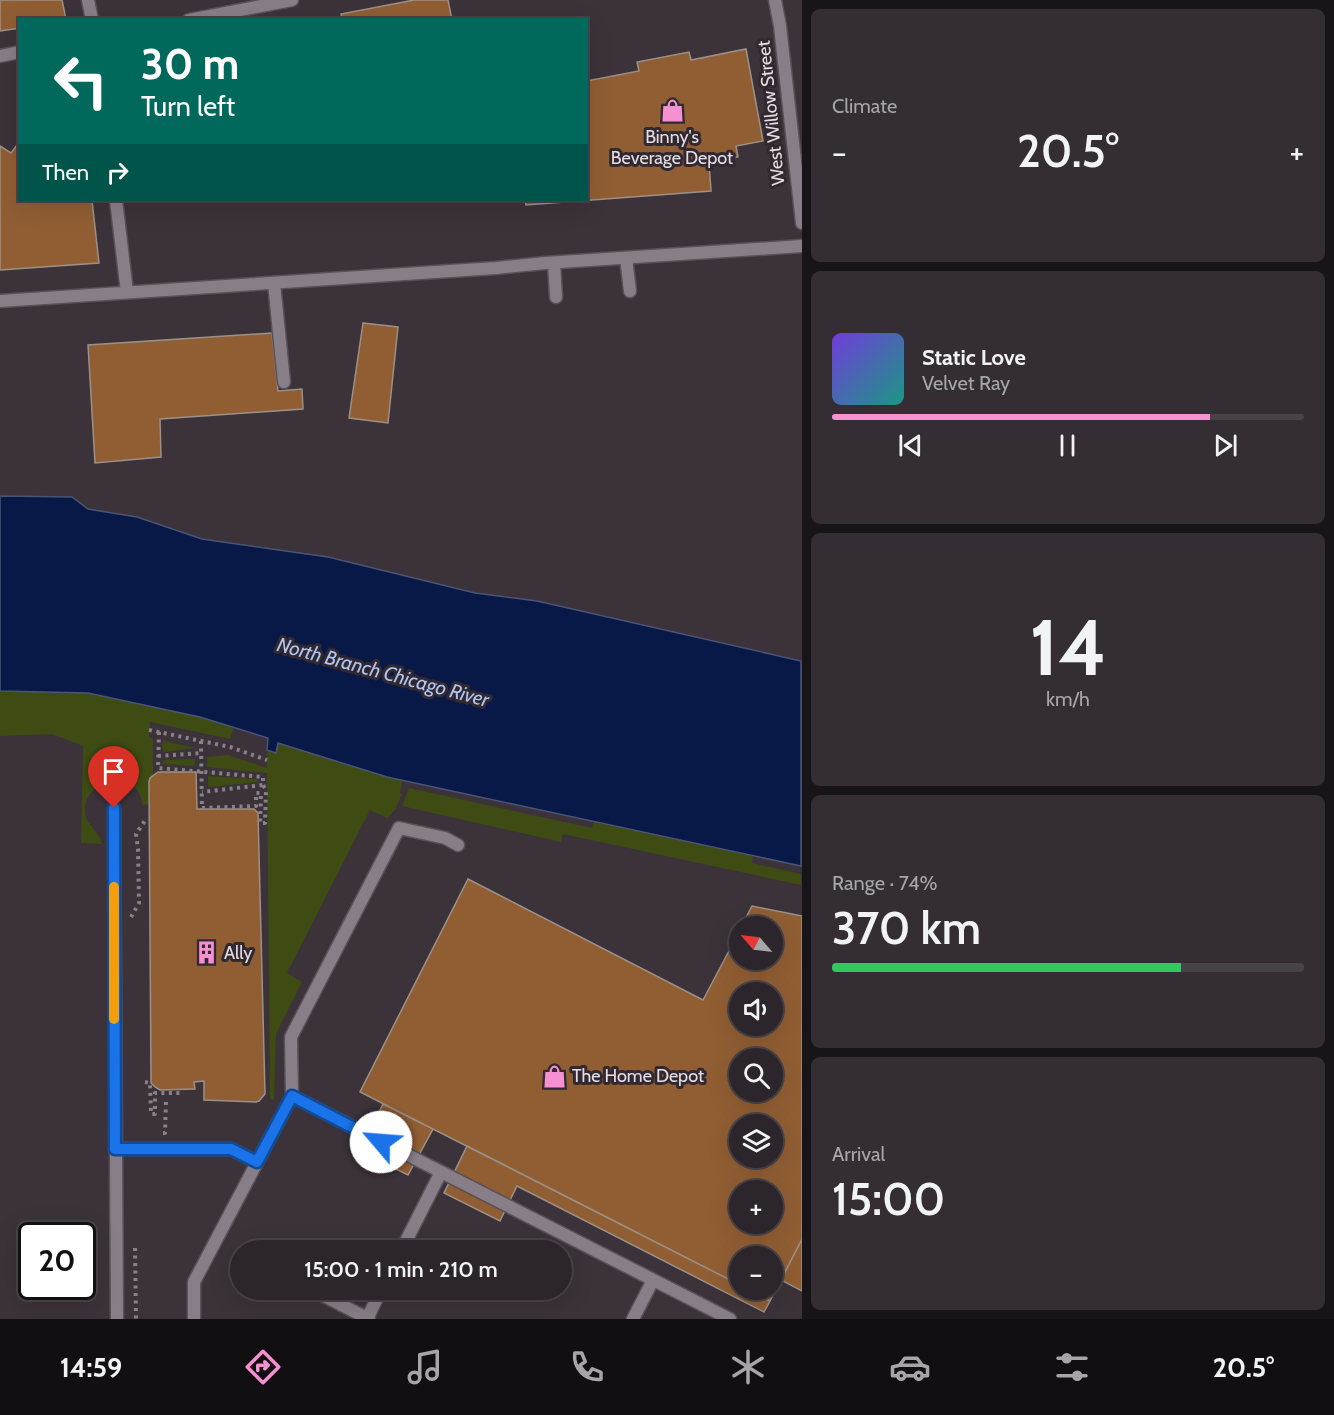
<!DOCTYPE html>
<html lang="en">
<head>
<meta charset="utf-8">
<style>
  body { margin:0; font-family:Cabin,sans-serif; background:#342e34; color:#f1f3f6; height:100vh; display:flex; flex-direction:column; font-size:22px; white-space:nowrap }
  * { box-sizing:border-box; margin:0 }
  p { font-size:20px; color:#a6a5a9 }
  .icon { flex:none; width:33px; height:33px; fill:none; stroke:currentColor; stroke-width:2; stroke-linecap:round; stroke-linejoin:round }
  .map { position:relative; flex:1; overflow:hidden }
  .drawer { display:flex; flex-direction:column; gap:9px; padding:9px; background:#181518; width:532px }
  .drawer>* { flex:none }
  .guide { position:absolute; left:18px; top:18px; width:570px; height:183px; border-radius:0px; box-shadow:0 6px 24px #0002,0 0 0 2px #484348; background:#00695c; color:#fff; overflow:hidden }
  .needle { width:39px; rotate:298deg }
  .controls { position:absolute; left:729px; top:916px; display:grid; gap:12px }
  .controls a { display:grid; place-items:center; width:54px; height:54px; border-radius:50%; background:#2c262c; box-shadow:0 6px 24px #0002,0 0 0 2px #484348; font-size:30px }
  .speed { position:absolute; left:18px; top:1222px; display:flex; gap:12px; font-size:30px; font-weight:700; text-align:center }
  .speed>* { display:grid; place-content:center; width:78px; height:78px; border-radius:50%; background:#2c262c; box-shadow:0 6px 24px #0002,0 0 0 2px #484348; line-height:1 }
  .speed .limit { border:3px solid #111; border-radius:9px; background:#fff; color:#111 }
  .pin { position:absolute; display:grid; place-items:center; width:51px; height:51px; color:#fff; margin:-62px -26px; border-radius:50% 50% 50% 0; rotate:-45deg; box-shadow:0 0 6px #0007 }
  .pin .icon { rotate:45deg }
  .me { position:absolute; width:66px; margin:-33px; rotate:297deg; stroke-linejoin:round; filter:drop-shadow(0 0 4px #0008) }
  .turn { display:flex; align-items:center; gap:21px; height:126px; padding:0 24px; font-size:27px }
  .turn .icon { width:78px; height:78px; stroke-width:2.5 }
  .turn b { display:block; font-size:42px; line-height:51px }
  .then { display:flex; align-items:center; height:57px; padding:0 24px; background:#0003; gap:12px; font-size:22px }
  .big { font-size:45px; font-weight:600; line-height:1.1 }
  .drawer .widget { flex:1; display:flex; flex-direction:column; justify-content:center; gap:9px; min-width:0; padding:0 21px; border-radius:9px; background:#342e34 }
  .drawer .dial { align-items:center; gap:0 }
  .dial b { font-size:78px; line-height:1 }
  .song { display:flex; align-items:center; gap:18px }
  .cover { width:72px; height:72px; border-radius:9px; background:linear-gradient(135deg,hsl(260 70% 55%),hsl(170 70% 35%)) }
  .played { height:6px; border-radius:3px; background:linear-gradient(90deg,#f590d1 80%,#484348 80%) }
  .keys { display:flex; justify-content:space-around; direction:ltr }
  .heat { display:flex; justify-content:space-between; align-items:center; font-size:33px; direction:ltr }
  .charge { height:9px; border-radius:4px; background:linear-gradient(90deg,#34c759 74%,#484348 0) }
  .trip { position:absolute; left:230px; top:1240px; width:342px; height:60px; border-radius:30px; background:#2c262c; box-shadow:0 6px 24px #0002,0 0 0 2px #484348; font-weight:600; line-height:60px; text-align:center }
  .tab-bar { display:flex; height:96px; justify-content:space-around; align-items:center; background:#120f12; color:#a6a5a9 }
  .tab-bar .icon { width:42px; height:42px }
  .tab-bar .current { color:#f590d1 }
  .tab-bar b { font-size:27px; color:#f1f3f6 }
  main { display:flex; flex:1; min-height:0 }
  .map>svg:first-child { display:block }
  .green { fill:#3e4c14 }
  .water { fill:#081947; stroke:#4a5476; stroke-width:1.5 }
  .building { fill:#915e33; stroke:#9c9188; stroke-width:1.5; fill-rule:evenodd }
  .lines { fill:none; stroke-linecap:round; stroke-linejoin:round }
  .service-casing { stroke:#585158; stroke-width:15 }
  .minor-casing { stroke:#585158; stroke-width:15 }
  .path { stroke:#898188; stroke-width:4; stroke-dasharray:3 4.5; stroke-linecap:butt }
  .service { stroke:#887e87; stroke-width:12 }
  .minor { stroke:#887e87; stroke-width:12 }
  .route-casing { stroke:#114b97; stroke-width:15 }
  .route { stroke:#1a73e8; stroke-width:10 }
  .slow { stroke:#f59e0b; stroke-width:10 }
  .labels { text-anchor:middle; stroke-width:6; stroke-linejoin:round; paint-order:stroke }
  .street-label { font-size:18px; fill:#e4dee4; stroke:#312830 }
  .poi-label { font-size:18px; fill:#e4dee4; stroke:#312830; text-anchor:start }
  .water-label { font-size:20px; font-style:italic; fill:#aec5f4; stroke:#312830 }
</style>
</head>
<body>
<main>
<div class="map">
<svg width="802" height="1319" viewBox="0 0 802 1319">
  <rect width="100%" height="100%" fill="#3b323a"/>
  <path class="green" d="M0 691 88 693 200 717 234 727 230 739 150 722 149 737 153 739V774L149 782V804L142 805C142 801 141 798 140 795 128 769 88 781 85 807 83 825 99 829 102 844L81 843 83 746 52 734 0 736Z
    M164 741 196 748 163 752 162 744Z
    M277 743 387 777 402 780 400 793 402 794 395 810 387 818 370 810 287 973 302 982 276 1034 274 1100 270 1099 267 773 207 767V757L228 755 267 768V750L276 753Z
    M195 759V766L162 764 164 760Z
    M208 776 257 779 258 782 208 787Z
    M409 788 592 828 594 822 753 856 752 863 801 874V885L563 834 561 842 402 806Z"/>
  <path class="water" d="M0 496 72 497 88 509 137 517 202 539 328 557 475 593 537 601 801 661V866L387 777 278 743 276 753 267 750 268 738 200 717 88 693 0 691Z"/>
  <path class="building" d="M0 0H62L66 19 20 20V28L0 31Z
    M414 0H448L452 20H343L341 14Z
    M746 49 763 141 736 146 738 157 709 162 711 191 526 205 525 200H586V81L639 71 637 62 689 52 691 60Z
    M20 141V200H92L99 263 0 270V146L11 153Z
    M363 323 398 327 388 423 349 418Z
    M272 333 278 391 302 389 303 409 160 419 161 457 95 463 88 345Z
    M99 772 132 774V777L98 776Z
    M158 772H196L197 809H254L258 813 265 1094 259 1101 256 1102 204 1100V1081L194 1082 195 1089 160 1090 155 1087 151 1083 149 782 150 778Z
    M468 879 703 1000 740 930V960H772V927H741L752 906 802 916V1239L770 1301 749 1290H772V1257H740V1285L360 1092ZM740 993H772V1026H740ZM740 1059H772V1092H740ZM740 1125H772V1158H740ZM740 1191H772V1224H740Z
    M383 1104 433 1129 408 1175 359 1151Z
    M467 1146 740 1285V1290H749L770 1301 764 1312 517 1186 500 1221 444 1193Z
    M802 1239V1291L781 1280Z"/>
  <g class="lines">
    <defs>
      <path id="service" d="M626 258 630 291
        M554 263 556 297
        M274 283 284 382
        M292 1096 730 1319
        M115 1149H231L257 1162
        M401 1251 441 1172
        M322 1295 369 1319
        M194 1319V1282L292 1096 291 1037 399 828 445 838 458 845
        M367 1319 381 1290
        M633 1319 653 1280"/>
      <path id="minor" d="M88 0 92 20
        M775 0 780 26 802 223
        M189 20 292 0
        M0 56 20 52
        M116 200 127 292
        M0 301 496 268 545 263 802 246
        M114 809 117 1319"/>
    </defs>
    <use href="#service" class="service-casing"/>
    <use href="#minor" class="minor-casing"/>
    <path class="path" d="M149 730 230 747 267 760
      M159 732 158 768 263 777V785L202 792
      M201 741 202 809
      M158 756 201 753
      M202 808 256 806V793H261L260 823H265L266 790 263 785
      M131 917 139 903 138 849 136 834 146 819
      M145 1082 150 1083 151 1114H155V1093H183
      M163 1133H165L166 1100
      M135 1248 136 1319"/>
    <use href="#service" class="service"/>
    <use href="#minor" class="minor"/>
  </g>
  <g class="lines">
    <defs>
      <path id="route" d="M114 808 115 1149H231L257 1162 292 1096 381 1142"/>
    </defs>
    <use href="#route" class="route-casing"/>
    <use href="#route" class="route"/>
    <path class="slow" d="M114 887V1019"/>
  </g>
  <defs>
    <symbol id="shop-bare" viewBox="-9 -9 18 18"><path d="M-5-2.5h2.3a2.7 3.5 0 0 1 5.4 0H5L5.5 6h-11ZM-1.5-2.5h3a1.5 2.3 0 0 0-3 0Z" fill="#f590d1" stroke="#312830" stroke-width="2.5" paint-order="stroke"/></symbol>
    <symbol id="building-bare" viewBox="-9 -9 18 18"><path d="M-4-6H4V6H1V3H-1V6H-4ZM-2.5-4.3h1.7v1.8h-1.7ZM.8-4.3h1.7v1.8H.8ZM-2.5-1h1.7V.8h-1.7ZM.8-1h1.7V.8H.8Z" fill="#f590d1" stroke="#312830" stroke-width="2.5" paint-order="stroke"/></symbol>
  </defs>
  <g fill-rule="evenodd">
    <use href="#shop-bare" x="656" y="94" width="33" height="33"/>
    <use href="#building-bare" x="190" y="936" width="33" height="33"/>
    <use href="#shop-bare" x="538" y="1060" width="33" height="33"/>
  </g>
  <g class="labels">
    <g class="street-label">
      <text transform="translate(771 113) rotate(-96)" y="6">West Willow Street</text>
    </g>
    <g class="poi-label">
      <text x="672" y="143" text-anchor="middle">Binny's<tspan x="672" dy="21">Beverage Depot</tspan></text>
      <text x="224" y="959">Ally</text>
      <text x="572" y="1082">The Home Depot</text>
    </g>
    <g class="water-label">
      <text transform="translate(383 672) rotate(15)" y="7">North Branch Chicago River</text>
    </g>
  </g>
</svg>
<div class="controls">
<a><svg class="needle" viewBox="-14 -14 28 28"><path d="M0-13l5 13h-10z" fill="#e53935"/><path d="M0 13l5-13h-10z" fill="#a6a5a9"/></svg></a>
<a><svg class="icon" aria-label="sound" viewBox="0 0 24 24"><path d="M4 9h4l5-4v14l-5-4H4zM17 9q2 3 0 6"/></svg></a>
<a><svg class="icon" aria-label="search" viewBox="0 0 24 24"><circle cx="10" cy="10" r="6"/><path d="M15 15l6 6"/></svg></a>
<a><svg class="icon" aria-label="layers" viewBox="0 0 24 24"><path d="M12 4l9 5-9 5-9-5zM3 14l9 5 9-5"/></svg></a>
<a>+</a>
<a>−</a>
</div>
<div class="speed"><div class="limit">20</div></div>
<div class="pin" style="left:114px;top:808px;background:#d93025"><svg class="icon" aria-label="arrive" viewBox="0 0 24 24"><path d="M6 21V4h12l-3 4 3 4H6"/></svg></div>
<svg class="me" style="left:381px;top:1142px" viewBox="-20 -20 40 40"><circle r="19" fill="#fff"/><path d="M0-13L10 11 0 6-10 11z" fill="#1a73e8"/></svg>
<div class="trip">15:00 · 1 min · 210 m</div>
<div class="guide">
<div class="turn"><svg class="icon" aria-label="left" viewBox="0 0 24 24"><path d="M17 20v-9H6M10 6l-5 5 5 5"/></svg><div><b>30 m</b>Turn left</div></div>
<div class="then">Then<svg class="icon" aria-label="right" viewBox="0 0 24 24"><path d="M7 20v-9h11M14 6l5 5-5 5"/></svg></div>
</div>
</div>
<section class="drawer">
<div class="widget"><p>Climate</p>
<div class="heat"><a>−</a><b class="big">20.5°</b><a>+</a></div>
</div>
<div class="widget">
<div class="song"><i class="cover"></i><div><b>Static Love</b><p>Velvet Ray</p></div></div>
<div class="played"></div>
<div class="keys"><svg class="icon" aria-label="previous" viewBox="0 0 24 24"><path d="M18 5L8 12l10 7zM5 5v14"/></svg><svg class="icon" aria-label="pause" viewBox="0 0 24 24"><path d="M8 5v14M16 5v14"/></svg><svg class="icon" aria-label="next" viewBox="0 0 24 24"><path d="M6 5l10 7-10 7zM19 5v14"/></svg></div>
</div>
<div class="widget dial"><b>14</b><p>km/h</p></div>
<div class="widget"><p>Range · 74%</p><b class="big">370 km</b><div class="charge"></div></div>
<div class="widget"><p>Arrival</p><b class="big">15:00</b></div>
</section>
</main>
<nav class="tab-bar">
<b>14:59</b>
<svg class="icon current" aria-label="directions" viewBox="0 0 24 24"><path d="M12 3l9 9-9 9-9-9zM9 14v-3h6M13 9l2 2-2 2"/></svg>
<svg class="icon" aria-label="music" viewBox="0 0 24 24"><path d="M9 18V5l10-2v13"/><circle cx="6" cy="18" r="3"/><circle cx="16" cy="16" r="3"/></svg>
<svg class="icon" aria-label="phone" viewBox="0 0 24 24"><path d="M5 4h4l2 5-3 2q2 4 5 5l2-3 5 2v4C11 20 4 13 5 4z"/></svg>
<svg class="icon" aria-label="climate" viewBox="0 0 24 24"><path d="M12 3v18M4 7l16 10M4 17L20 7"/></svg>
<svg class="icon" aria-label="car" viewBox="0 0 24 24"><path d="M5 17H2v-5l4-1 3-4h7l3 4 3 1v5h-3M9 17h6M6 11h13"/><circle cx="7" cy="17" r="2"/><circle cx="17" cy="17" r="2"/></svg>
<svg class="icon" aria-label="filters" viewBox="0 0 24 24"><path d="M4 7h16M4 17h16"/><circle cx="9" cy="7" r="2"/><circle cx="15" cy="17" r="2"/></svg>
<b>20.5°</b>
</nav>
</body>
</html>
